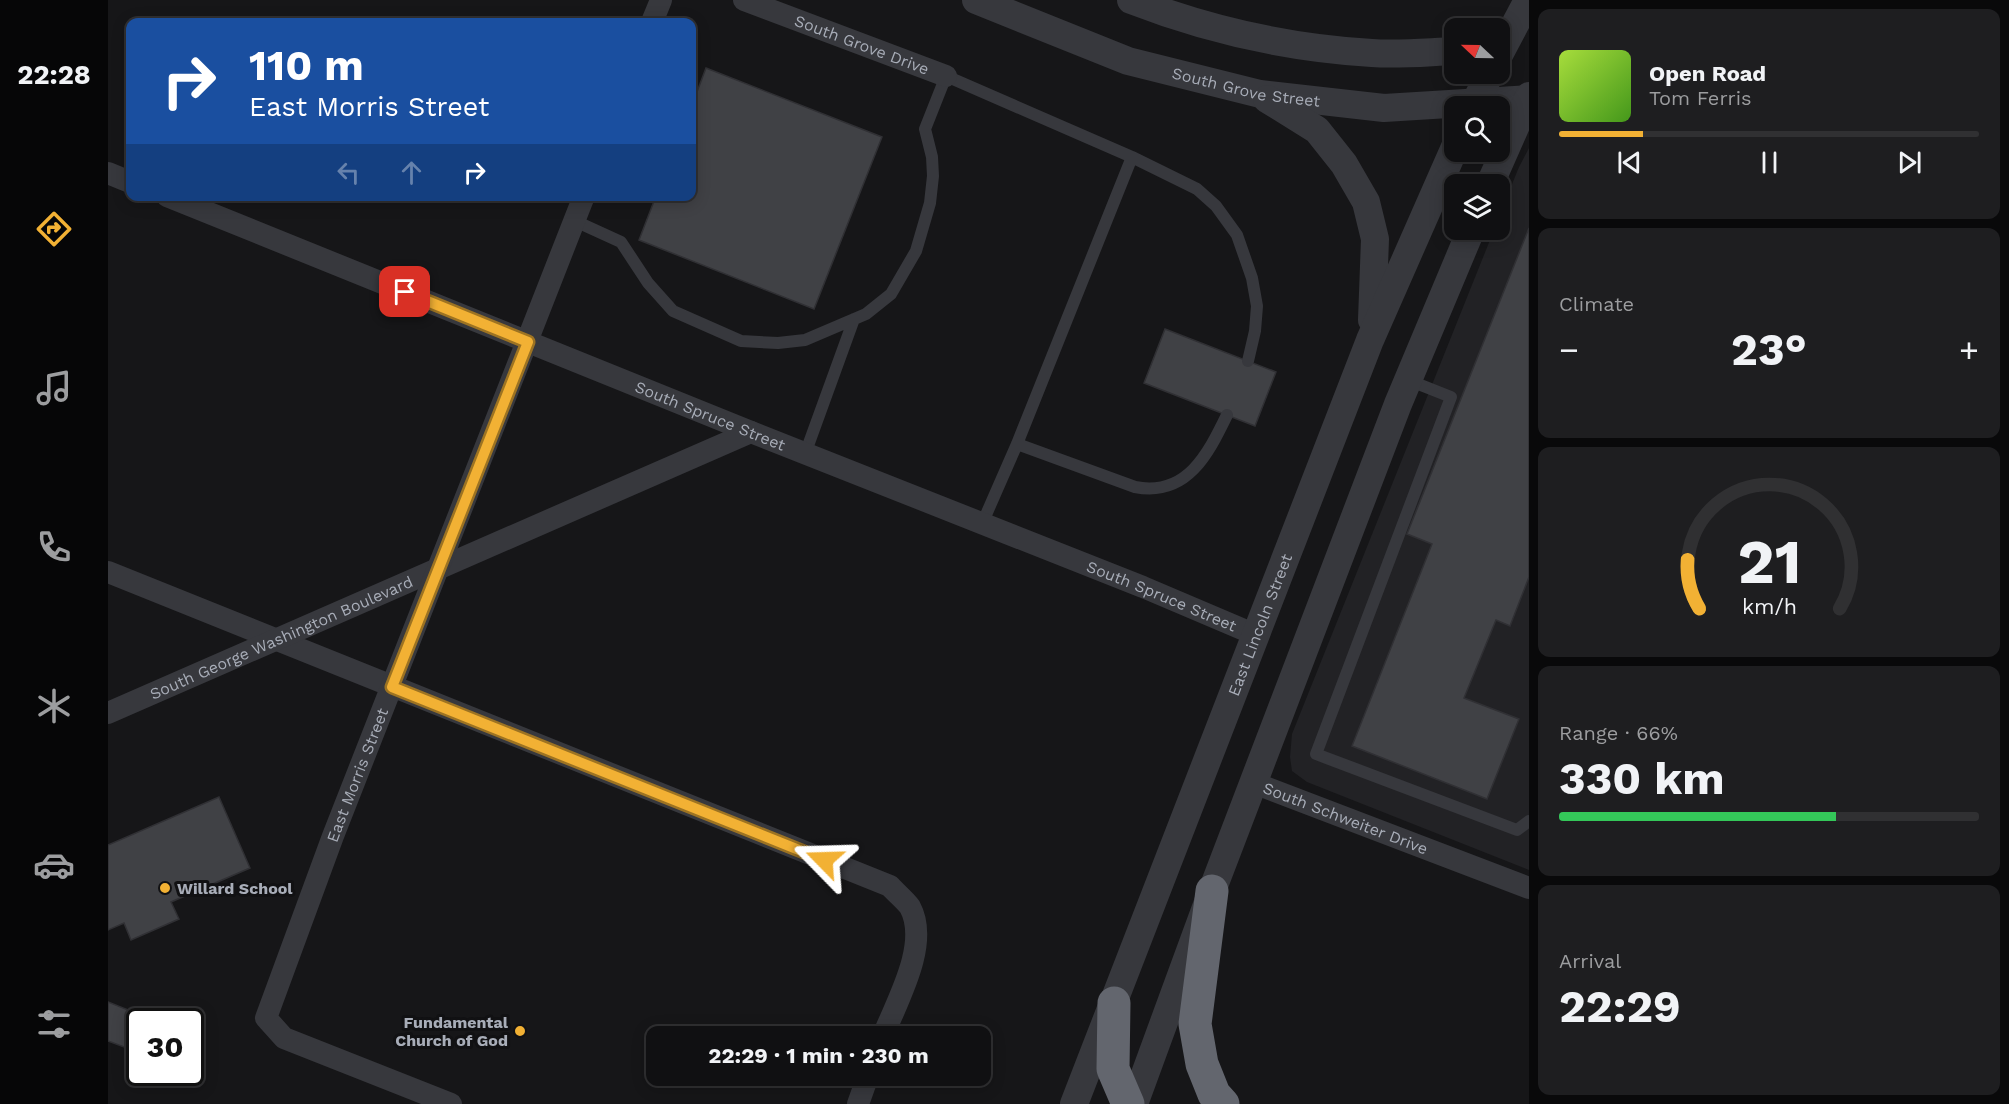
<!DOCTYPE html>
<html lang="en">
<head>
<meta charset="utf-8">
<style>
  body { margin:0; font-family:"Work Sans",sans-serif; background:#1e1e20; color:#f1f3f6; height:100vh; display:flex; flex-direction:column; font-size:22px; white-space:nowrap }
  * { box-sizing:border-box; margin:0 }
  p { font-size:20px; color:#9c9d9f }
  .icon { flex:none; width:33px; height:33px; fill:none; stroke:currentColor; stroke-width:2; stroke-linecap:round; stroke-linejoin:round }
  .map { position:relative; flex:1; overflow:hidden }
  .panel { display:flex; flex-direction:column; gap:9px; padding:9px; background:#09090a; width:480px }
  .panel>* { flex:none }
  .hud { position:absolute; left:18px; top:18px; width:570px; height:183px; border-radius:12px; box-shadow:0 3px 15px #0003,0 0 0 2px #303032; background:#1a4fa0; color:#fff; overflow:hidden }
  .needle { width:39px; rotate:292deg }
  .tools { position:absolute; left:1336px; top:18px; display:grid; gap:12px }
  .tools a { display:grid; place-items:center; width:66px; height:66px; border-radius:12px; background:#101012; box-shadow:0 3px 15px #0003,0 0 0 2px #303032; font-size:30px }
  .speed { position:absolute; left:18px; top:1008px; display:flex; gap:12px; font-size:30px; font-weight:700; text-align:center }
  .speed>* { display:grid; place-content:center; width:78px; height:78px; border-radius:50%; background:#101012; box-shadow:0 3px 15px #0003,0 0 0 2px #303032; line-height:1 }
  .speed .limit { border:3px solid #111; border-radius:9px; background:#fff; color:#111 }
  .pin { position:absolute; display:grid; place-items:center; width:51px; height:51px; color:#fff; margin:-26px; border-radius:12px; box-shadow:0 3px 9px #0006 }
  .me { position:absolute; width:66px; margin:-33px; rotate:292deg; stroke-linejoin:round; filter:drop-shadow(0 0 4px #0008) }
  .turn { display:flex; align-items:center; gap:21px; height:126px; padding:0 24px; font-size:27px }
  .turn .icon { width:78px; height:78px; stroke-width:2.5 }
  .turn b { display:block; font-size:42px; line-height:51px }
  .lanes { display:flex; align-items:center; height:57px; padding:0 24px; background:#0003; justify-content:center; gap:30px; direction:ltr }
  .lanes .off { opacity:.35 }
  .big { font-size:45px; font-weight:700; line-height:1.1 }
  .panel .tile { flex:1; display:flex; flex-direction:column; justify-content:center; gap:9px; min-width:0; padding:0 21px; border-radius:12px; background:#1e1e20 }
  .panel .dial { align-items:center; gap:0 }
  .dial svg { height:156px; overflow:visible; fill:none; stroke:#303032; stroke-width:7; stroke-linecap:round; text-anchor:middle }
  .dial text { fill:#f1f3f6; stroke:none }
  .song { display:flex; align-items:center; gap:18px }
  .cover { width:72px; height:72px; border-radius:9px; background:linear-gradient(135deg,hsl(80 70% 55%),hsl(100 70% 35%)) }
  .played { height:6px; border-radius:3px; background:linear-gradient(90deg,#f2b134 20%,#303032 20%) }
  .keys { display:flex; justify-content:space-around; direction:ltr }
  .heat { display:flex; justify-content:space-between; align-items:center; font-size:33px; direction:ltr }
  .charge { height:9px; border-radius:4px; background:linear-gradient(90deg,#34c759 66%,#303032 0) }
  .trip { position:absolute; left:538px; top:1026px; width:345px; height:60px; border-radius:12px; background:#101012; box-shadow:0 3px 15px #0003,0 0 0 2px #303032; font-weight:700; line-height:60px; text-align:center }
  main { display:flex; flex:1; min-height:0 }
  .tabs { display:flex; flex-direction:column; width:108px; justify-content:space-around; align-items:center; background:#060607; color:#9c9d9f }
  .tabs .icon { width:42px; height:42px }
  .tabs .on { color:#f2b134 }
  .tabs b { font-size:27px; color:#f1f3f6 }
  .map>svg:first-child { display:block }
  .built { fill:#222225 }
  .building { fill:#404145; stroke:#303034; stroke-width:1.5 }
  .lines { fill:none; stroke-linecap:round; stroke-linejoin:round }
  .service { stroke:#37383d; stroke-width:12 }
  .minor { stroke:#37383d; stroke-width:22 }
  .tertiary { stroke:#37383d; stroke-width:28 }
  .motorway { stroke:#63666e; stroke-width:33 }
  .route-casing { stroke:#9d7322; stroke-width:15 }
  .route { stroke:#f2b134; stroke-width:10 }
  .poi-dot { fill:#f2b134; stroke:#111113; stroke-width:2 }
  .labels { text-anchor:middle; stroke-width:6; stroke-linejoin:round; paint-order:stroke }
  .street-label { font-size:16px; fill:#a8adb8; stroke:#111113 }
  .poi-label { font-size:16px; font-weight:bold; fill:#a8adb8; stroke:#111113; text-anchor:start }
</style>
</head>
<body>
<main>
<nav class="tabs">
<b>22:28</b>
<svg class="icon on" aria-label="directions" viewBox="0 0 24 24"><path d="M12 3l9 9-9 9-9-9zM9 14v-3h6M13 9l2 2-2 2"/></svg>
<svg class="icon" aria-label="music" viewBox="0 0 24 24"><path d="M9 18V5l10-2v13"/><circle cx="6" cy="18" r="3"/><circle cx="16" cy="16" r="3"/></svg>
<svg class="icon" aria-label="phone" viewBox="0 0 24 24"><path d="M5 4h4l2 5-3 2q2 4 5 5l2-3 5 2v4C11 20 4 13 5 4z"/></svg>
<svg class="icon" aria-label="climate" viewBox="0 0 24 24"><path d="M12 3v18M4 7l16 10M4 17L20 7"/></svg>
<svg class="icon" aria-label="car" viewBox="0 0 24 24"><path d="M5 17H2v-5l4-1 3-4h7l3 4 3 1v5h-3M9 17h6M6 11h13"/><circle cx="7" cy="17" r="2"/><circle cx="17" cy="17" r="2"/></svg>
<svg class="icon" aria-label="filters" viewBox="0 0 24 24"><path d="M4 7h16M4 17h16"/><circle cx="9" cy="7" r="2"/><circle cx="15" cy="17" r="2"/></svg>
</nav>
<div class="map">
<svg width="1421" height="1104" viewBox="0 0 1421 1104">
  <rect width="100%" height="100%" fill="#161618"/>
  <path class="built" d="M1421 148V870L1199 782 1184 771 1182 757 1184 734 1386 230H1392V214L1411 167Z"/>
  <path class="building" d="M598 68 774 137 706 309 531 240 548 196H584V105Z
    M1421 228V577L1402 626 1388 620 1356 698 1411 719 1379 799 1244 746 1324 544 1299 534Z
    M1057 329 1168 372 1147 426 1036 383Z
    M111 797 142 868 63 902 71 919 23 940 16 923 0 930V845Z
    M0 1002 50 1022H32V1053L0 1041Z"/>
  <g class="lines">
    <path class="service" d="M467 221 513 242 540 283 565 311 633 341 670 343 697 340 758 314 783 294 808 251 822 203 825 176 824 157 817 129 838 76 1024 157 1089 189 1108 206 1129 235 1144 278 1149 306 1147 331 1140 361
      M1300 380 1343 397 1208 754 1409 830 1421 821
      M909 444 1027 487C1079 497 1100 454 1119 415
      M697 454 746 319
      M874 524 909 444 1024 157"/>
    <g class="minor">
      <path id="s1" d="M636 0 838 76"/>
      <path d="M544 22 553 0"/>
      <path d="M0 173 22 182"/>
      <path id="s2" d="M59 196 643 432 1035 587 1148 635"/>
      <path d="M0 572 782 886C788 893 797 900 802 907 822 944 789 1001 775 1036"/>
      <path id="s3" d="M0 713 643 432"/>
      <path id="s4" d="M1146 783 1421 888"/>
      <path id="s5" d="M343 1104 176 1038 158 1018 225 836 476 196"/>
      <path d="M750 1104 760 1076"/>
    </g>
    <g class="tertiary">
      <path id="s6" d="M868 0 1020 61 1152 94 1276 108 1421 99"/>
      <path d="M1023 0C1100 30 1181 48 1264 53 1291 55 1320 52 1347 51"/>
      <path d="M1392 53 1420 0"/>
      <path d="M1159 99 1209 130 1236 164 1258 202 1267 239 1264 320"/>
      <path d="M1365 106 1382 74"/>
      <path d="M1382 184 1421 96"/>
      <path id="s7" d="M966 1104 1262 340 1347 147"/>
      <path d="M1026 1104 1104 891 1290 404 1363 230"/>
    </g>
    <path class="motorway" d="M1104 891 1087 1024 1094 1064 1106 1094 1115 1104
      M1006 1003 1005 1069 1020 1104"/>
  </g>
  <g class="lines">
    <defs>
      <path id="route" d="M297 292 420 342 284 687 716 860"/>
    </defs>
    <use href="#route" class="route-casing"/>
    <use href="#route" class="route"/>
  </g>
  <g class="poi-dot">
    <circle cx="57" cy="888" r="6"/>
    <circle cx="412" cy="1031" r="6"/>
  </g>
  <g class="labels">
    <g class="street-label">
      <text dy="6" stroke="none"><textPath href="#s1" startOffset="126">South Grove Drive</textPath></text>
      <text dy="6" stroke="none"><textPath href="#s6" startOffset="285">South Grove Street</textPath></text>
      <text dy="6" stroke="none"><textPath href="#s2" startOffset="586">South Spruce Street</textPath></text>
      <text dy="6" stroke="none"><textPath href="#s2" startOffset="1072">South Spruce Street</textPath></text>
      <text dy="6" stroke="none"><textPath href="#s7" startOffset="514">East Lincoln Street</textPath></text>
      <text dy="6" stroke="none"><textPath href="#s3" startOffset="189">South George Washington Boulevard</textPath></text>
      <text dy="6" stroke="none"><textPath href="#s5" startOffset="466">East Morris Street</textPath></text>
      <text dy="6" stroke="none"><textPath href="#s4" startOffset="98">South Schweiter Drive</textPath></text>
    </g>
    <g class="poi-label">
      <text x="69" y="894">Willard School</text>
      <text x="400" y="1028" text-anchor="end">Fundamental<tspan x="400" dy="18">Church of God</tspan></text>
    </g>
  </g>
</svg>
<div class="tools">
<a><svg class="needle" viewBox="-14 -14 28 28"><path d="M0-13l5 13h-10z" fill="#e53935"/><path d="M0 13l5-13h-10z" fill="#9c9d9f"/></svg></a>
<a><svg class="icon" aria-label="search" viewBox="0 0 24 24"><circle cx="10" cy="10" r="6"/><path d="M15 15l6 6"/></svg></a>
<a><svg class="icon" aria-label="layers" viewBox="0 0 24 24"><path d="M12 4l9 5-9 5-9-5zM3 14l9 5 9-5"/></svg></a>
</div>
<div class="speed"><div class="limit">30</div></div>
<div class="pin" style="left:297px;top:292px;background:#d93025"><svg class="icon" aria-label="arrive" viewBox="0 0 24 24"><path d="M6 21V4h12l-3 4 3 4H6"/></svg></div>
<svg class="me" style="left:716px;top:860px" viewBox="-20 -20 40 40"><path d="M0-17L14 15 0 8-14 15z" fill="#f2b134" stroke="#fff" stroke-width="4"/></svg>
<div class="trip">22:29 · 1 min · 230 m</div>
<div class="hud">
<div class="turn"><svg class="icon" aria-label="right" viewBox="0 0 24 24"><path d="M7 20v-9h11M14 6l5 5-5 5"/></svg><div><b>110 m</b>East Morris Street</div></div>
<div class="lanes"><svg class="icon off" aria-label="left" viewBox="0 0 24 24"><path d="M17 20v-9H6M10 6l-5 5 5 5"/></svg><svg class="icon off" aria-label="ahead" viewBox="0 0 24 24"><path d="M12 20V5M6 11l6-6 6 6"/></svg><svg class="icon" aria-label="right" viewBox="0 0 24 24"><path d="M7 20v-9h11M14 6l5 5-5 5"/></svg></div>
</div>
</div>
<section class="panel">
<div class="tile">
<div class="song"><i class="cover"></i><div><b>Open Road</b><p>Tom Ferris</p></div></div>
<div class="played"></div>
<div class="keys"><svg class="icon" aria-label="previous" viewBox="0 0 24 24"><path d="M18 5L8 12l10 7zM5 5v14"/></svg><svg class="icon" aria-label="pause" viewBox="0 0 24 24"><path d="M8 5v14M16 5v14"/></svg><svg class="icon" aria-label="next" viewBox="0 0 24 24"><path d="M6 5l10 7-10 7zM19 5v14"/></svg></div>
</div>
<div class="tile"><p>Climate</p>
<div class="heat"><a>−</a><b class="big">23°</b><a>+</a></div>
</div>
<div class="tile dial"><svg viewBox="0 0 100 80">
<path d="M14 69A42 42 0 1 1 86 69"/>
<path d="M14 69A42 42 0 0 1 8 44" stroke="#f2b134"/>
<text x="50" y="56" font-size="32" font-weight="700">21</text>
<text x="50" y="72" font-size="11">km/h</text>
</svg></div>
<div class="tile"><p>Range · 66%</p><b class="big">330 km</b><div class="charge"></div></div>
<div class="tile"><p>Arrival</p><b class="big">22:29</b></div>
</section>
</main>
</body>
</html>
